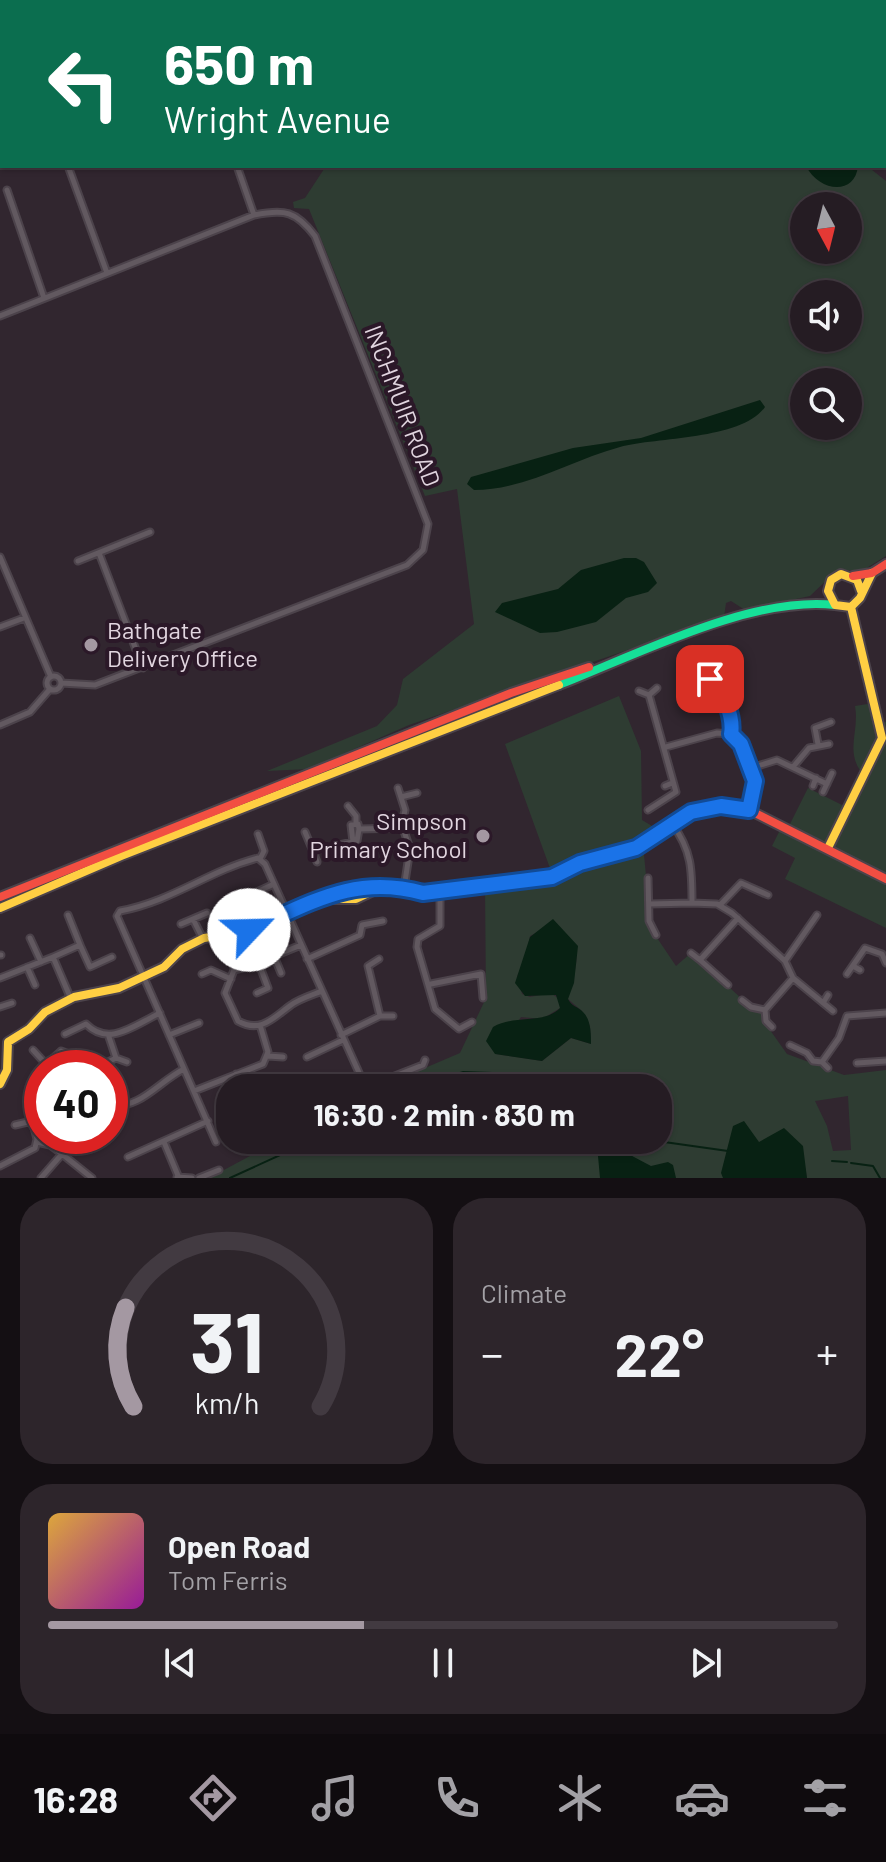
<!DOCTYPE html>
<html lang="en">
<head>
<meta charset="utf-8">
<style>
  body { margin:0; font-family:Barlow,sans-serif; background:#2d252b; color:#f1f3f6; height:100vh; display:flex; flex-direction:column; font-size:30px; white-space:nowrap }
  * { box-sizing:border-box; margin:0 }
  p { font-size:26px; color:#a3a1a6 }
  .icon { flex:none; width:44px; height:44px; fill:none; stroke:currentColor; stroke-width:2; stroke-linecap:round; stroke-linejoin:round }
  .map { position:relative; height:1178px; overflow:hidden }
  .panel { display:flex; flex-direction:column; gap:20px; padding:20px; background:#140f13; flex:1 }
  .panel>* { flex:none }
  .hud { position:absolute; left:0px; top:0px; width:886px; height:168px; box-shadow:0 2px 6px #0004,0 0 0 2px #423a41; background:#0b6e4f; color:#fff; overflow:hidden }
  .needle { width:52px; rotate:173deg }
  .fabs { position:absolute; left:790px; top:192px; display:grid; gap:16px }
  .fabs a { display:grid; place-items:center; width:72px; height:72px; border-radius:50%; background:#251c23; box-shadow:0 2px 6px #0004,0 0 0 2px #423a41; font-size:40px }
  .speed { position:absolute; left:24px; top:1050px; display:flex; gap:16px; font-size:40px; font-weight:700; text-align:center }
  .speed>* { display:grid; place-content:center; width:104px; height:104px; border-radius:50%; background:#251c23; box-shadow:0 2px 6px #0004,0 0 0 2px #423a41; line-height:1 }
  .speed .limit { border:12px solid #d22; background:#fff; color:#111 }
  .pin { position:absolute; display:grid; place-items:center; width:68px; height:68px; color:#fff; margin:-34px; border-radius:16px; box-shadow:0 4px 12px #0006 }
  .me { position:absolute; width:88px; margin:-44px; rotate:66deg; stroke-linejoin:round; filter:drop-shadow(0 0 6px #0008) }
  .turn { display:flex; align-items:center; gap:28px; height:168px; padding:0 32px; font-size:36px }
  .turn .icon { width:104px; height:104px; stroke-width:2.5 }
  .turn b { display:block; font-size:56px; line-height:68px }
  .big { font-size:60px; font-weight:700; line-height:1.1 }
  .panel .card { flex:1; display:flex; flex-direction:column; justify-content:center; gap:12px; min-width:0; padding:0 28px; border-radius:32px; background:#2d252b }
  .panel .dial { align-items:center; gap:0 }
  .dial svg { height:208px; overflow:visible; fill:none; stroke:#423a41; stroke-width:7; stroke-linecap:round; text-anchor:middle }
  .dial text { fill:#f1f3f6; stroke:none }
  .song { display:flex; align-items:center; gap:24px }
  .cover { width:96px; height:96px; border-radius:12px; background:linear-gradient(135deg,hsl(40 70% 55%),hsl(300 70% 35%)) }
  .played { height:8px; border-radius:4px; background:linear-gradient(90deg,#a498a2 40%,#423a41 40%) }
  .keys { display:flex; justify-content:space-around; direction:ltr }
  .heat { display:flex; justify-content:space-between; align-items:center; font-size:44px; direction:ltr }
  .panel .tiles { flex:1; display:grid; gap:20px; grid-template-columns:1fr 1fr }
  .card:last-child { grid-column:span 2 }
  .trip { position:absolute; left:216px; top:1074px; width:456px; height:80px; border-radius:32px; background:#251c23; box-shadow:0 2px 6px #0004,0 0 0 2px #423a41; font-weight:700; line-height:80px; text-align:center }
  .tabs { display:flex; height:128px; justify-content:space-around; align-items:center; background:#0f0b0e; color:#a3a1a6 }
  .tabs .icon { width:56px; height:56px }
  .tabs .current { color:#a498a2 }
  .tabs b { font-size:36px; color:#f1f3f6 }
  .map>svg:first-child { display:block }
  .green { fill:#2e3c32; fill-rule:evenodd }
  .water { fill:#082113 }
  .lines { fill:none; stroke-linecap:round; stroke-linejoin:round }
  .stream { stroke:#082113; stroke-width:2 }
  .street-casing { stroke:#4c434b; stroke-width:9 }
  .fast-casing { stroke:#4c434b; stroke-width:12 }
  .slow-casing { stroke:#4c434b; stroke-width:12 }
  .jam-casing { stroke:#4c434b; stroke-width:12 }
  .street { stroke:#625960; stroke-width:5 }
  .fast { stroke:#16e098; stroke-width:8 }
  .slow { stroke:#ffcf43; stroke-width:8 }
  .jam { stroke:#f24e42; stroke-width:8 }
  .route-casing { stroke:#114b97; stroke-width:20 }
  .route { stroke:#1a73e8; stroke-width:14 }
  .poi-dot { fill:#a498a2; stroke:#2b1828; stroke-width:3 }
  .labels { text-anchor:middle; stroke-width:8; stroke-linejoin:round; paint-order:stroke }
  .street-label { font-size:24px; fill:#e2d6e0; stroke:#2b1828 }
  .poi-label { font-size:24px; fill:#e2d6e0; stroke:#2b1828; text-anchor:start }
</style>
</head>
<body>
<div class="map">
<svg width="886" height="1178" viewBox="0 0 886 1178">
  <rect width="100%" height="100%" fill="#31262f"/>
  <path class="green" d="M284 0H823L285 2Z
    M326 166H867L886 181V556L865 569 835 572 810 596 745 610 731 601 726 603 724 617 409 725 309 769 267 771 377 726 397 705 403 679 474 624 457 489 425 496 309 209 294 208 293 202 305 198ZM804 206H848V250H804ZM804 294H848V338H804ZM804 382H848V426H804Z
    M619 696 641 751 642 820 657 829C627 854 585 853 551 871L505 744Z
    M874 703 880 723 886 722V928L785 879 795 858 772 846 782 826 788 828 808 788 848 808 865 777C843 752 860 733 855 706Z
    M643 844 651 929 676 966 691 953 751 1007 765 1010 766 1021 772 1027 770 1030 787 1054 844 1075 886 1070V1178H807L801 1145 803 1178H209L280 1140H658V1088L451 1082 440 1085 442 1088H378L460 1053 486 998 485 886 561 873ZM543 929C592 935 575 965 568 999L582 1011 590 1026 591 1044 571 1038 542 1061 496 1054 521 1017 542 1019 560 1008 559 999 551 993 530 997 522 994 517 976 524 964 530 936ZM848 1096 851 1150 833 1151 827 1126 815 1101Z"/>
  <path class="water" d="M806 166H858C855 196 819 192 806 166Z
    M760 400 765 407C742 440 658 437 620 447 572 460 525 490 474 490L467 484 471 477 573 448 641 438Z
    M624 558H636L644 562 657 583 648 592 626 598 596 622 557 632 540 633 495 612 502 603 558 589 581 570Z
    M553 919 578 946 574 983 568 999C572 1007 577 1006 583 1012 591 1020 591 1033 591 1044L571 1038 542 1061 495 1054 486 1041 493 1027C515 1014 543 1025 560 1008L556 995 525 996 515 983 530 937Z
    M463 1071 492 1072 572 1088H442V1083L451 1082 450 1075Z
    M744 1121 759 1142 784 1128 803 1146 807 1178H723L721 1173 733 1126Z
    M617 1148 651 1166 668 1162 673 1165 676 1178H600L598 1156Z"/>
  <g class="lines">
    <path class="stream" d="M650 1140 728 1151
      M832 1161 847 1162
      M851 1163 873 1166 880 1178
      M230 1178 313 1140"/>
    <defs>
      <path id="street" d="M4 2 11 0
        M872 2 875 0
        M68 166 107 273
        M237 166 254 215
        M7 190 44 298
        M0 316 254 215C285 209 296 211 315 236L428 524 423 550 407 565 95 685 61 683
        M99 553 143 668
        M0 557 51 677
        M78 561 150 532
        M0 627 24 618
        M702 665 704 679
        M47 683a7 7 0 1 1 14 0a7 7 0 1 1-14 0Z
        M696 684 704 679 718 684 733 723 731 734 741 744 755 781 749 810
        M639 691 649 695 657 688
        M0 725 30 712 50 689
        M818 744 815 728 831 722
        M666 747 717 733 731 734
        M793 767 809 748 829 744
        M751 768 777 760 827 784
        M665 786 672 783
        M813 786 816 778
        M398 788 405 810 401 828
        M823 792 832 773
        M401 797 417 793
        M348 806 356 816V824
        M648 810 676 792 649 695
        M305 832 313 851
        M258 834 264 851 260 859
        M353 842 351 825 358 824 359 829
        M317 862 313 851 357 841 359 829 403 828 410 849 404 888
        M648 878 649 921 656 935
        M440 892V926L418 939 417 947 435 1009 459 1029 472 1022
        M250 895 274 884
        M692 903 717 904 732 913 785 961 793 978 833 1011
        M649 904 692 903C692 871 692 850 672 824
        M720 905 741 883 768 895
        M68 915 80 945
        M193 919 203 939
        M181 924 207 913
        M231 934 234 970 225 993 238 1021C261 1034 274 1017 291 1005 299 999 312 995 322 991
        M30 938 41 962
        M691 953 700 960
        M0 955H1
        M307 959 360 935 362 925 383 921
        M785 961 817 915
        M853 966 860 970
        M27 967 35 985
        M234 970 259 964 268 988 257 993
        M281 973 274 956 301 945
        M202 974 211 970 231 979
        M847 974 865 948 882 954 886 963
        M0 978 53 957
        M431 984 481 974 483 998
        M728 985 700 960 738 918
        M71 999 53 957 80 945 90 967 112 957
        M742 1000 751 1007 765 1010
        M823 1003 828 995
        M0 1007 12 1003
        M380 1016H393
        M772 1027 766 1021 765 1010 793 978
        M65 1034 86 1024C109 1047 133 1026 160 1013
        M169 1035 199 1023
        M341 1035 380 1016 368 966 379 959
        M109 1037 116 1058 127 1062
        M790 1045 807 1053 813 1061 822 1062
        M33 1050 45 1063
        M268 1056 283 1057
        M307 1057 343 1040
        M108 1062 116 1058
        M857 1063 886 1061
        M828 1068 822 1062 839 1038 847 1016 886 1013
        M236 1074 241 1088
        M42 1082 40 1070 61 1051 80 1058
        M358 1088 362 1082 377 1083 423 1065 425 1060
        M194 1091 263 1064 268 1052 260 1025
        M110 1106C142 1108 158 1082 184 1069
        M15 1125 32 1121
        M37 1142 50 1145 62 1154
        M164 1142 179 1178
        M216 1142 117 916 120 911C173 901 208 871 258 858L265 864 365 1086
        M255 1151 275 1140
        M128 1157 208 1121
        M0 1166 35 1148 37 1139 31 1116 42 1101
        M177 1177 192 1178
        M41 1178 62 1154 92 1178
        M199 1178 219 1170"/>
      <path id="fast" d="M559 685C636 655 753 595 835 605"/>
      <path id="slow" d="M0 115 2 114
        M861 591 857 580 841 574 831 580 828 591 835 605 851 607 860 598 872 573
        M828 848 882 738 851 607
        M324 899H356L375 890
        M0 908 121 856 559 685
        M0 1084 7 1070 8 1042 29 1029 45 1012 74 997 119 988 164 967 182 949 204 938 245 932 331 894"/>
      <path id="jam" d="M174 2 178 0
        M204 2 208 0
        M0 100 2 99
        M853 576 872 573 886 564
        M331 894 339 890 397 887 425 893 552 877 580 863 636 848 691 812 712 807 749 810 886 879
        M0 897 511 693 589 667"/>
    </defs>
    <use href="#street" class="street-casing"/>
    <use href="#fast" class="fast-casing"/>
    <use href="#slow" class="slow-casing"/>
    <use href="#jam" class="jam-casing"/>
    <use href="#street" class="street"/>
    <use href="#fast" class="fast"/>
    <use href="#slow" class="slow"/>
    <use href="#jam" class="jam"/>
  </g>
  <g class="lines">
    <defs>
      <path id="route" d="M249 930C311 903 355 874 423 893L552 877 580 863 636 848 691 812 721 806 749 810 755 781 741 744 731 734C734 719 723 686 710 679"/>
    </defs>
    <use href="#route" class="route-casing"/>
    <use href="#route" class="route"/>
  </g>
  <g class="poi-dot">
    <circle cx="91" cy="645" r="8"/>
    <circle cx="483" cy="836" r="8"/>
  </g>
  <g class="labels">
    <g class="street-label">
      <text transform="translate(402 406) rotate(69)" y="8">INCHMUIR ROAD</text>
    </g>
    <g class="poi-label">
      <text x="107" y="639">Bathgate<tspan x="107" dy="28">Delivery Office</tspan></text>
      <text x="467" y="830" text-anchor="end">Simpson<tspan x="467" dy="28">Primary School</tspan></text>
    </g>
  </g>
</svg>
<div class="fabs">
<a><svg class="needle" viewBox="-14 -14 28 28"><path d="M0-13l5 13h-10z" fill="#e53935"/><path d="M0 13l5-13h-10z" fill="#a3a1a6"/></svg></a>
<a><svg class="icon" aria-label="sound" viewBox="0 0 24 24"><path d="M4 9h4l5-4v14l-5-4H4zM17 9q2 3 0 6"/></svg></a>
<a><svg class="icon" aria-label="search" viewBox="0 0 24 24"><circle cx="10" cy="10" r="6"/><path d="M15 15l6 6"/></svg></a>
</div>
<div class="speed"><div class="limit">40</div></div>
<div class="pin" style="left:710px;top:679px;background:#d93025"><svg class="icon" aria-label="arrive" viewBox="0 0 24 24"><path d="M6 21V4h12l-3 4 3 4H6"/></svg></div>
<svg class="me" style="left:249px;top:930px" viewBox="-20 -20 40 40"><circle r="19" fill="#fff"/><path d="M0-13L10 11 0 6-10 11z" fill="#1a73e8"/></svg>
<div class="trip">16:30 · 2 min · 830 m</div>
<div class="hud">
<div class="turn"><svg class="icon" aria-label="left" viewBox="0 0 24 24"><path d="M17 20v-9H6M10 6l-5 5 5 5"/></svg><div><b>650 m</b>Wright Avenue</div></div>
</div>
</div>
<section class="panel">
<div class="tiles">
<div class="card dial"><svg viewBox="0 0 100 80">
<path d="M14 69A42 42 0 1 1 86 69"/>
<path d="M14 69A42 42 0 0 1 11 31" stroke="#a498a2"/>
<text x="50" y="56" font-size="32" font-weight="700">31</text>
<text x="50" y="72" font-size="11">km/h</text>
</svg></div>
<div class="card"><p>Climate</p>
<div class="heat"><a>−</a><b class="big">22°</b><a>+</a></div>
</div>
<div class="card">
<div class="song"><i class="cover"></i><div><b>Open Road</b><p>Tom Ferris</p></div></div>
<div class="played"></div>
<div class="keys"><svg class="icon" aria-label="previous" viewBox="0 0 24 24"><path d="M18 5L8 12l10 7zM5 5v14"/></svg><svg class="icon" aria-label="pause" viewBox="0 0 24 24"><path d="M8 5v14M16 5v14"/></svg><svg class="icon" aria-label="next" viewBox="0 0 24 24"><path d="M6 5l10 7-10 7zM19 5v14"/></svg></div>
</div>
</div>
</section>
<nav class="tabs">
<b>16:28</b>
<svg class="icon current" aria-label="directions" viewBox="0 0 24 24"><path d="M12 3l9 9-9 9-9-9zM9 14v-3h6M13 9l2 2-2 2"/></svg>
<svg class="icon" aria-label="music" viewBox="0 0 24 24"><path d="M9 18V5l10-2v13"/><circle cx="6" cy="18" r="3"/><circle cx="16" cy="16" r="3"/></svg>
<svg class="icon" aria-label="phone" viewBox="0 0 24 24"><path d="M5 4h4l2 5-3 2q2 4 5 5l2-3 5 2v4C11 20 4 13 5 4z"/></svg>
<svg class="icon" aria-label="climate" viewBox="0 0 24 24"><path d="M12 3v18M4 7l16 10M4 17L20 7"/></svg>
<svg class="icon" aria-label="car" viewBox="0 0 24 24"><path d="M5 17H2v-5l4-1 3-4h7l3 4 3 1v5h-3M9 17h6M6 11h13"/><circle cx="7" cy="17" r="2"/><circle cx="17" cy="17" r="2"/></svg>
<svg class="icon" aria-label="filters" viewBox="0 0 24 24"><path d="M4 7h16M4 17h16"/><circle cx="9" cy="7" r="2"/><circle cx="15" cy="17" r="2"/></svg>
</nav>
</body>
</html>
